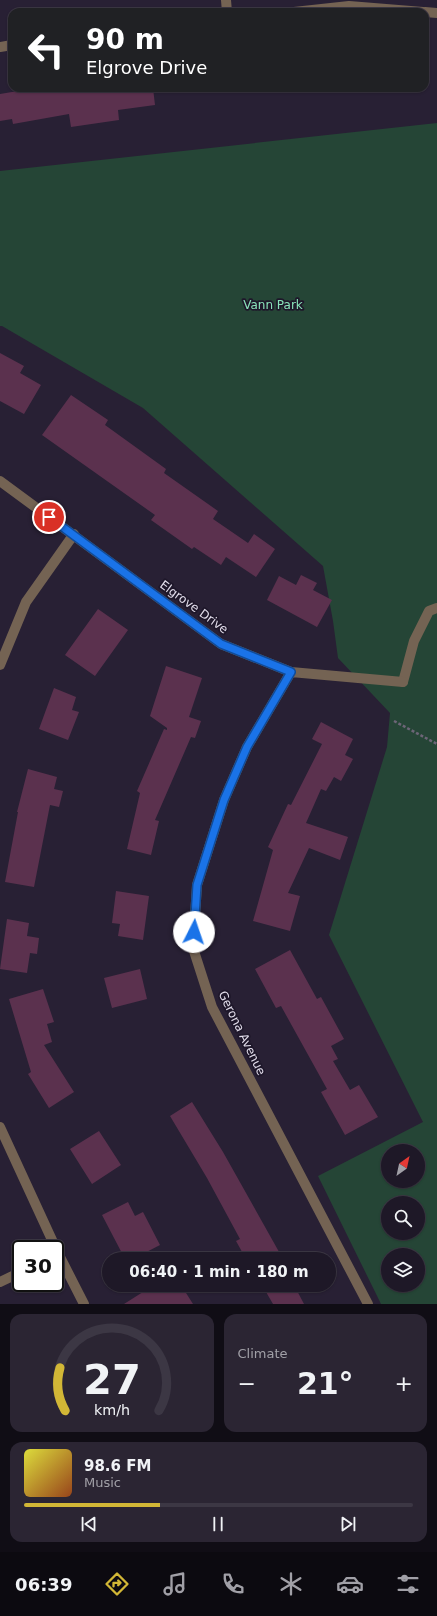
<!DOCTYPE html>
<html lang="en">
<head>
<meta charset="utf-8">
<style>
  body { margin:0; font-family:"DejaVu Sans",sans-serif; background:#2b2533; color:#f1f3f6; height:100vh; display:flex; flex-direction:column; font-size:15px; white-space:nowrap }
  * { box-sizing:border-box; margin:0 }
  p { font-size:13px; color:#a1a0a7 }
  .icon { flex:none; width:22px; height:22px; fill:none; stroke:currentColor; stroke-width:2; stroke-linecap:round; stroke-linejoin:round }
  .map { position:relative; height:1304px; overflow:hidden }
  .panel { display:flex; flex-direction:column; gap:10px; padding:10px; background:#100d15; flex:1 }
  .panel>* { flex:none }
  .banner { position:absolute; left:8px; top:8px; width:421px; height:84px; border-radius:12px; box-shadow:0 1px 3px #0004,0 0 0 1px #3c3744; background:#202124; color:#fff; overflow:hidden }
  .needle { width:26px; rotate:33deg }
  .buttons { position:absolute; left:381px; top:1144px; display:grid; gap:8px }
  .buttons a { display:grid; place-items:center; width:44px; height:44px; border-radius:50%; background:#1e1827; box-shadow:0 1px 3px #0004,0 0 0 1px #3c3744; font-size:20px }
  .speed { position:absolute; left:12px; top:1240px; display:flex; gap:8px; font-size:20px; font-weight:700; text-align:center }
  .speed>* { display:grid; place-content:center; width:52px; height:52px; border-radius:50%; background:#1e1827; box-shadow:0 1px 3px #0004,0 0 0 1px #3c3744; line-height:1 }
  .speed .limit { border:2px solid #111; border-radius:6px; background:#fff; color:#111 }
  .pin { position:absolute; display:grid; place-items:center; width:34px; height:34px; color:#fff; margin:-17px; border:2px solid #fff; border-radius:50%; box-shadow:0 1px 4px #0007 }
  .me { position:absolute; width:44px; margin:-22px; rotate:4deg; stroke-linejoin:round; filter:drop-shadow(0 0 3px #0008) }
  .turn { display:flex; align-items:center; gap:14px; height:84px; padding:0 12px; font-size:18px }
  .turn .icon { width:52px; height:52px; stroke-width:2.5 }
  .turn b { display:block; font-size:28px; line-height:34px }
  .big { font-size:30px; font-weight:700; line-height:1.1 }
  .panel .tile { flex:1; display:flex; flex-direction:column; justify-content:center; gap:6px; min-width:0; padding:0 14px; border-radius:12px; background:#2b2533 }
  .panel .dial { align-items:center; gap:0 }
  .dial svg { height:104px; overflow:visible; fill:none; stroke:#3c3744; stroke-width:7; stroke-linecap:round; text-anchor:middle }
  .dial text { fill:#f1f3f6; stroke:none }
  .song { display:flex; align-items:center; gap:12px }
  .cover { width:48px; height:48px; border-radius:6px; background:linear-gradient(135deg,hsl(60 70% 55%),hsl(20 70% 35%)) }
  .played { height:4px; border-radius:2px; background:linear-gradient(90deg,#d2b736 35%,#3c3744 35%) }
  .keys { display:flex; justify-content:space-around; direction:ltr }
  .heat { display:flex; justify-content:space-between; align-items:center; font-size:22px; direction:ltr }
  .panel .tiles { flex:1; display:grid; gap:10px; grid-template-columns:1fr 1fr }
  .tile:last-child { grid-column:span 2 }
  .trip { position:absolute; left:102px; top:1252px; width:234px; height:40px; border-radius:20px; background:#1e1827; box-shadow:0 1px 3px #0004,0 0 0 1px #3c3744; font-weight:700; line-height:40px; text-align:center }
  .tabs { display:flex; height:64px; justify-content:space-around; align-items:center; background:#0c0a10; color:#a1a0a7 }
  .tabs .icon { width:28px; height:28px }
  .tabs .current { color:#d2b736 }
  .tabs b { font-size:18px; color:#f1f3f6 }
  .map>svg:first-child { display:block }
  .green { fill:#254536; fill-rule:evenodd }
  .building { fill:#5b314e }
  .lines { fill:none; stroke-linecap:round; stroke-linejoin:round }
  .path { stroke:#6c6577; stroke-width:2.5; stroke-dasharray:3 2; stroke-linecap:butt }
  .service { stroke:#746353; stroke-width:10 }
  .minor { stroke:#746353; stroke-width:10 }
  .route-casing { stroke:#114b97; stroke-width:10 }
  .route { stroke:#1a73e8; stroke-width:7 }
  .labels { text-anchor:middle; stroke-width:3.5; stroke-linejoin:round; paint-order:stroke }
  .park-label { font-size:12px; fill:#8ae3ba; stroke:#1e172a }
  .street-label { font-size:12px; fill:#e3deec; stroke:#1e172a }
</style>
</head>
<body>
<div class="map">
<svg width="437" height="1304" viewBox="0 0 437 1304">
  <rect width="100%" height="100%" fill="#282034"/>
  <path class="green" d="M437 123V1304H381L318 1176 423 1122 329 935 387 747 390 713 338 658 333 621 323 566 143 408 2 326H0V171ZM388 1151H418V1181H388ZM388 1203H418V1233H388ZM388 1255H418V1285H388Z"/>
  <path class="building" d="M36 88H153L155 105 118 110 119 120 71 127 69 114 13 124 12 119 0 121V94Z
    M0 353 24 366 20 373 41 385 24 414 0 401Z
    M71 395 108 420 105 425 166 469 164 473 218 511 213 519 248 543 254 534 275 549 256 577 226 557 221 565 194 547 192 549 151 520 155 515 42 435Z
    M301 575 317 583 313 590 332 600 317 627 267 600 279 576 296 585Z
    M98 609 128 630 95 676 65 655Z
    M166 666 202 678 189 717 201 721 195 738 191 737 155 820 159 821 151 855 127 849 140 793 137 791 164 729 167 730V728L150 716Z
    M54 688 76 697 72 710 79 712 68 740 39 729Z
    M321 722 353 739 345 755 353 759 341 781 334 777 326 791 321 789 306 823 348 837 340 860 309 848 288 893 300 896 290 931 253 921 273 850 268 847 288 804 291 805 322 744 312 739Z
    M28 769 57 777 54 789 63 791 59 807 50 805 34 887 5 882 18 812H17Z
    M116 891 149 896 143 940 118 936 120 924 112 923Z
    M7 919 29 923 27 936 39 938 37 954 30 953 27 973 0 969Z
    M290 950 317 999 321 997 344 1039 331 1046 338 1059 333 1061 350 1090 359 1085 378 1117 345 1135 321 1092 327 1089 281 1006 276 1008 255 969Z
    M140 969 147 999 112 1008 104 978Z
    M43 989 54 1022 47 1024 52 1042 44 1045 74 1092 49 1108 28 1074 31 1072 9 999Z
    M192 1102 223 1152 283 1259H246L236 1241 240 1239 207 1178 170 1116Z
    M99 1131 121 1165 92 1184 70 1149Z
    M128 1202 135 1216 143 1212 160 1245 133 1259H125L102 1215Z
    M154 1285H181L193 1304H124Z
    M262 1285H294L304 1304H273Z"/>
  <g class="lines">
    <path class="path" d="M394 721 437 744"/>
    <path class="service" d="M403 682 414 641 429 611 437 608"/>
    <path class="minor" d="M226 0 227 12
      M294 12 349 6 423 12
      M425 12 437 13
      M0 47 12 45
      M0 481 221 644 291 672 403 682
      M0 665 26 602 74 534
      M291 672 247 747 224 800 197 885 193 948 212 1007 368 1304
      M0 1127 58 1253 84 1304
      M0 1282 21 1272"/>
  </g>
  <g class="lines">
    <defs>
      <path id="route" d="M49 517 221 644 291 672 247 747 224 800 197 885 194 932"/>
    </defs>
    <use href="#route" class="route-casing"/>
    <use href="#route" class="route"/>
  </g>
  <g class="labels">
    <g class="park-label">
      <text x="273" y="309">Vann Park</text>
    </g>
    <g class="street-label">
      <text transform="translate(194 607) rotate(36)" y="4">Elgrove Drive</text>
      <text transform="translate(242 1033) rotate(64)" y="4">Gerona Avenue</text>
    </g>
  </g>
</svg>
<div class="buttons">
<a><svg class="needle" viewBox="-14 -14 28 28"><path d="M0-13l5 13h-10z" fill="#e53935"/><path d="M0 13l5-13h-10z" fill="#a1a0a7"/></svg></a>
<a><svg class="icon" aria-label="search" viewBox="0 0 24 24"><circle cx="10" cy="10" r="6"/><path d="M15 15l6 6"/></svg></a>
<a><svg class="icon" aria-label="layers" viewBox="0 0 24 24"><path d="M12 4l9 5-9 5-9-5zM3 14l9 5 9-5"/></svg></a>
</div>
<div class="speed"><div class="limit">30</div></div>
<div class="pin" style="left:49px;top:517px;background:#d93025"><svg class="icon" aria-label="arrive" viewBox="0 0 24 24"><path d="M6 21V4h12l-3 4 3 4H6"/></svg></div>
<svg class="me" style="left:194px;top:932px" viewBox="-20 -20 40 40"><circle r="19" fill="#fff"/><path d="M0-13L10 11 0 6-10 11z" fill="#1a73e8"/></svg>
<div class="trip">06:40 · 1 min · 180 m</div>
<div class="banner">
<div class="turn"><svg class="icon" aria-label="left" viewBox="0 0 24 24"><path d="M17 20v-9H6M10 6l-5 5 5 5"/></svg><div><b>90 m</b>Elgrove Drive</div></div>
</div>
</div>
<section class="panel">
<div class="tiles">
<div class="tile dial"><svg viewBox="0 0 100 80">
<path d="M14 69A42 42 0 1 1 86 69"/>
<path d="M14 69A42 42 0 0 1 10 36" stroke="#d2b736"/>
<text x="50" y="56" font-size="32" font-weight="700">27</text>
<text x="50" y="72" font-size="11">km/h</text>
</svg></div>
<div class="tile"><p>Climate</p>
<div class="heat"><a>−</a><b class="big">21°</b><a>+</a></div>
</div>
<div class="tile">
<div class="song"><i class="cover"></i><div><b>98.6 FM</b><p>Music</p></div></div>
<div class="played"></div>
<div class="keys"><svg class="icon" aria-label="previous" viewBox="0 0 24 24"><path d="M18 5L8 12l10 7zM5 5v14"/></svg><svg class="icon" aria-label="pause" viewBox="0 0 24 24"><path d="M8 5v14M16 5v14"/></svg><svg class="icon" aria-label="next" viewBox="0 0 24 24"><path d="M6 5l10 7-10 7zM19 5v14"/></svg></div>
</div>
</div>
</section>
<nav class="tabs">
<b>06:39</b>
<svg class="icon current" aria-label="directions" viewBox="0 0 24 24"><path d="M12 3l9 9-9 9-9-9zM9 14v-3h6M13 9l2 2-2 2"/></svg>
<svg class="icon" aria-label="music" viewBox="0 0 24 24"><path d="M9 18V5l10-2v13"/><circle cx="6" cy="18" r="3"/><circle cx="16" cy="16" r="3"/></svg>
<svg class="icon" aria-label="phone" viewBox="0 0 24 24"><path d="M5 4h4l2 5-3 2q2 4 5 5l2-3 5 2v4C11 20 4 13 5 4z"/></svg>
<svg class="icon" aria-label="climate" viewBox="0 0 24 24"><path d="M12 3v18M4 7l16 10M4 17L20 7"/></svg>
<svg class="icon" aria-label="car" viewBox="0 0 24 24"><path d="M5 17H2v-5l4-1 3-4h7l3 4 3 1v5h-3M9 17h6M6 11h13"/><circle cx="7" cy="17" r="2"/><circle cx="17" cy="17" r="2"/></svg>
<svg class="icon" aria-label="filters" viewBox="0 0 24 24"><path d="M4 7h16M4 17h16"/><circle cx="9" cy="7" r="2"/><circle cx="15" cy="17" r="2"/></svg>
</nav>
</body>
</html>
